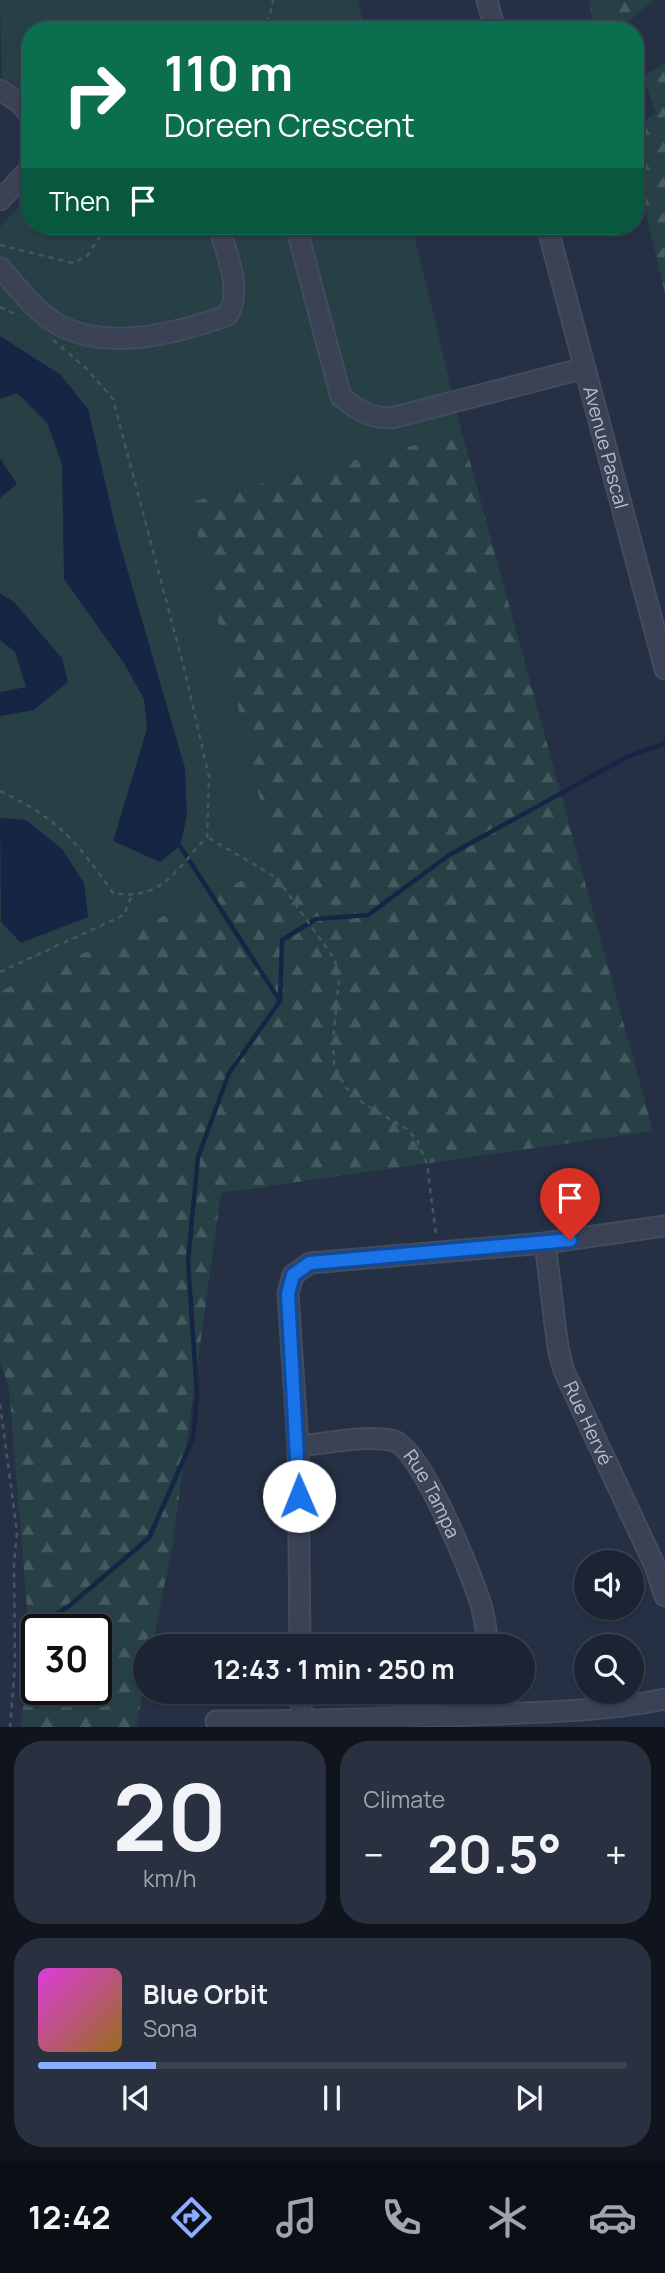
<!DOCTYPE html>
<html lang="en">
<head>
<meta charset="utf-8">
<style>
  body { margin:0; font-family:Manrope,sans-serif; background:#293040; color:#f1f3f6; height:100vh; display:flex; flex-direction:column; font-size:26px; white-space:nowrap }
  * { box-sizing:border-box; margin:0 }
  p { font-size:23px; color:#a0a4ac }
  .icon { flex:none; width:38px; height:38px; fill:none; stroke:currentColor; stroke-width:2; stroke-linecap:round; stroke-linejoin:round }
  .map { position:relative; height:1727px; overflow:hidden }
  .drawer { display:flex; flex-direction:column; gap:14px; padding:14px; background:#0f141d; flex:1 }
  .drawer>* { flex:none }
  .top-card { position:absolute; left:21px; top:21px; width:623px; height:214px; border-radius:28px; box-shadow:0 2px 5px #0004,0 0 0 2px #3a414f; background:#0b6e4f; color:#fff; overflow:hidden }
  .buttons { position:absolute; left:574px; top:1550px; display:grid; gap:14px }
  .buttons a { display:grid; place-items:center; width:70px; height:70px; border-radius:50%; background:#1c2434; box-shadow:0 2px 5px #0004,0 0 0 2px #3a414f; font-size:35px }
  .speed { position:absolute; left:21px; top:1614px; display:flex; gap:14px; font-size:35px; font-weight:700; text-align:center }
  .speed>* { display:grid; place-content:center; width:91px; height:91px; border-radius:50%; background:#1c2434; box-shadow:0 2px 5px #0004,0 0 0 2px #3a414f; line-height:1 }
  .speed .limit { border:4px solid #111; border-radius:10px; background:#fff; color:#111 }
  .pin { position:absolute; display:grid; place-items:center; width:60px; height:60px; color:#fff; margin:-72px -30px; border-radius:50% 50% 50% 0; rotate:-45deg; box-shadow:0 0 7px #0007 }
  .pin .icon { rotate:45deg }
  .me { position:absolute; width:77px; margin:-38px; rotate:359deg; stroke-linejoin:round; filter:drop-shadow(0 0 5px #0008) }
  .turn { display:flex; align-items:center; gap:24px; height:147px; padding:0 28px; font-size:32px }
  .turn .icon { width:91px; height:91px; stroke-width:2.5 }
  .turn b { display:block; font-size:49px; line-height:60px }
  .then { display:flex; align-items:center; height:66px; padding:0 28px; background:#0003; gap:14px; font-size:26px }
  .big { font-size:52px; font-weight:700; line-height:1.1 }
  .drawer .tile { flex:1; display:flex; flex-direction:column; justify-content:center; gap:10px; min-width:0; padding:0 24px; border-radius:28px; background:#293040 }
  .drawer .dial { align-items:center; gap:0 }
  .dial b { font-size:91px; line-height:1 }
  .song { display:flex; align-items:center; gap:21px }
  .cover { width:84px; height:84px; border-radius:10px; background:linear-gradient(135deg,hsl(300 70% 55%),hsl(40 70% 35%)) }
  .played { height:7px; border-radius:4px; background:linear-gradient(90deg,#8badff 20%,#3a414f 20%) }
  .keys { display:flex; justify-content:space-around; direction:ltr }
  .heat { display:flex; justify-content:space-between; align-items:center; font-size:38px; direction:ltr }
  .drawer .tiles { flex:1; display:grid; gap:14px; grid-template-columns:1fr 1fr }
  .tile:last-child { grid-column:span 2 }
  .trip { position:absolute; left:133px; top:1634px; width:402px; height:70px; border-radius:35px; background:#1c2434; box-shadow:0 2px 5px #0004,0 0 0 2px #3a414f; font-weight:700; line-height:70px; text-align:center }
  .tab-bar { display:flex; height:112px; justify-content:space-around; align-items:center; background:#0b0e15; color:#a0a4ac }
  .tab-bar .icon { width:49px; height:49px }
  .tab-bar .selected { color:#8badff }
  .tab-bar b { font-size:32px; color:#f1f3f6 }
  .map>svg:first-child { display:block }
  .forest { fill:url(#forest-firs); fill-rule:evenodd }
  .green { fill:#274046 }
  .water { fill:#172545 }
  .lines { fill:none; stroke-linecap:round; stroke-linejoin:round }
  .stream { stroke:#172545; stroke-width:4.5 }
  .minor-casing { stroke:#434b5e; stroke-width:23 }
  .path { stroke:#41595e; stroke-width:2.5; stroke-dasharray:5 5; stroke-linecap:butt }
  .minor { stroke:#3a4254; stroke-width:19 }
  .route-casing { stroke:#114b97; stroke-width:18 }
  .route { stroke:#1a73e8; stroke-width:12 }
  .labels { text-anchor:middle; stroke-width:7; stroke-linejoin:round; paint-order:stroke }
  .street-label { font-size:19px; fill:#b8bece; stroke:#1e273a }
</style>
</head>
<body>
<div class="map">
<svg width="665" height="1727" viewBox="0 0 665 1727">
  <defs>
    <pattern id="forest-firs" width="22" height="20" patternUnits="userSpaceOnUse" patternTransform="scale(1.75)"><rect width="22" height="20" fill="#274046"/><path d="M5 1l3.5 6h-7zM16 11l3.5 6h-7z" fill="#445a60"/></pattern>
  </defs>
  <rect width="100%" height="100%" fill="#253045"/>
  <path class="forest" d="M588 0H654L618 30H596Z
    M665 63V293L635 169V128L656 112 643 77Z
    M462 433 653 1131 221 1193 172 1548 152 1647H145V1682L136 1727H21L30 1645 9 1387 0 1362V991L275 865 190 502ZM37 1629H96V1689H37Z"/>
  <path class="green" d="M0 0H358L365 30H30V91L2 78Z
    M30 195V226H412L462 433 190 502 275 865 0 991V227Z"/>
  <path class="water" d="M0 336 61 375 88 409 119 541 185 768 187 816 180 846 160 862 113 841 147 729 144 699 125 665 64 579 62 464 47 423 17 393 0 399Z
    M0 458 17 484 0 498Z
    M0 593 14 602 62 658 68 682 34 710 0 716V692L26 687 15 652 0 640Z
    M0 818 26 820 62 849 84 883 88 917 21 943 1 922Z"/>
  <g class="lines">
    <path class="stream" d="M180 846 280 1001
      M47 1620 69 1606 149 1538 193 1438 197 1395 188 1261 198 1157 229 1073 280 1001 282 940 316 919 368 915 449 855 627 757 665 743"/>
    <defs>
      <g id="minor">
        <path d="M487 0 495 30"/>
        <path d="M0 90 19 102 30 115"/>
        <path d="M0 200 30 169"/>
        <path d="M296 226 341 397C358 410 369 418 391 418L585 368"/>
        <path id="s1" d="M547 226 665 669"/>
        <path d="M0 268C16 285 34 310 54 322 104 353 176 334 228 315 243 288 226 254 219 226"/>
        <path id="s2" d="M545 1243 558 1348 564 1371 655 1566 665 1596"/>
        <path id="s3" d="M298 1446C327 1444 366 1434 394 1441 421 1448 472 1575 481 1605 485 1618 486 1633 489 1647"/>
        <path d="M300 1647 298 1446 288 1294 293 1275 310 1263 545 1243 665 1226"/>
        <path d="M301 1692 302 1727"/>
        <path d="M496 1692 498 1714"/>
        <path d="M216 1721C302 1722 387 1718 473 1715 537 1712 602 1712 665 1699"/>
      </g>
    </defs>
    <use href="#minor" class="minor-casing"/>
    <path class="path" d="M260 30 270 16 273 0
      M0 245 73 263 87 256 107 226
      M0 307 19 316
      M0 791C59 819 76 841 113 893 162 902 177 868 207 837L209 777 185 672 113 399 86 368 53 340
      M209 838 277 878 335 960 339 980 333 1041 334 1064 345 1087 364 1104 407 1129 417 1140 427 1164 436 1235
      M0 972 124 915 131 897
      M0 1404 17 1532 14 1563 15 1665 10 1727"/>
    <use href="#minor" class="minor"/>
  </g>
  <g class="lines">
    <defs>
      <path id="route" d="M299 1496 288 1294 293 1275 310 1263 570 1240"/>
    </defs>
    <use href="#route" class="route-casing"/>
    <use href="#route" class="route"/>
  </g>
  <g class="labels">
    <g class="street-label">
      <text dy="7" stroke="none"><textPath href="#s1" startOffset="229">Avenue Pascal</textPath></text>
      <text dy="7" stroke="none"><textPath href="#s2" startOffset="187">Rue Hervé</textPath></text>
      <text dy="7" stroke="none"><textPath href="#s3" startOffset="163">Rue Tampa</textPath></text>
    </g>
  </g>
</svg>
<div class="buttons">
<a><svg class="icon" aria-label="sound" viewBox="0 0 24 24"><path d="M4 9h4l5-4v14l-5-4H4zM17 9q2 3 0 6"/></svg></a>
<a><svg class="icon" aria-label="search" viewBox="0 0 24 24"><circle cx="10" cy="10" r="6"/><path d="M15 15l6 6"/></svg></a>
</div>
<div class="speed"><div class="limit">30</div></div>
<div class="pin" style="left:570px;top:1240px;background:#d93025"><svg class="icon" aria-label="arrive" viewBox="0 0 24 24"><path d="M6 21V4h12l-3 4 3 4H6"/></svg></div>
<svg class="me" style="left:299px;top:1496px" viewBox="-20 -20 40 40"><circle r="19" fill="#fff"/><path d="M0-13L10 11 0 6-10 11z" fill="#1a73e8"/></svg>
<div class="trip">12:43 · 1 min · 250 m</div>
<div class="top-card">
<div class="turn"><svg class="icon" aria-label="right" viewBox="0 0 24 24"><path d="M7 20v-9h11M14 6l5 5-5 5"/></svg><div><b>110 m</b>Doreen Crescent</div></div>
<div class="then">Then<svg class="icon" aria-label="arrive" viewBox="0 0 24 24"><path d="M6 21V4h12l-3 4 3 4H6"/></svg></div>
</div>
</div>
<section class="drawer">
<div class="tiles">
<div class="tile dial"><b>20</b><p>km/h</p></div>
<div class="tile"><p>Climate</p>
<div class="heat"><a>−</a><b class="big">20.5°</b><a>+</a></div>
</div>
<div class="tile">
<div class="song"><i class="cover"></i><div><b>Blue Orbit</b><p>Sona</p></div></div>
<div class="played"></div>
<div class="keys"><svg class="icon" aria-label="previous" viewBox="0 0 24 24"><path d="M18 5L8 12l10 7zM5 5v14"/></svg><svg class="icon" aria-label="pause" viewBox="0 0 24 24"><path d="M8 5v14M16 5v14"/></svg><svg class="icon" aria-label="next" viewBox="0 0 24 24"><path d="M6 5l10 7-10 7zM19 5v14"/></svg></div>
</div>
</div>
</section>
<nav class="tab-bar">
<b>12:42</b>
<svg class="icon selected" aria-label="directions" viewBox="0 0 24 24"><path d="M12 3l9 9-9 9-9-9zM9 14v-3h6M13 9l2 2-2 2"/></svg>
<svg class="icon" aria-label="music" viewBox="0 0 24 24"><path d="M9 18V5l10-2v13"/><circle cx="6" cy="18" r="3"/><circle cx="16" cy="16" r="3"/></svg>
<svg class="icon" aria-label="phone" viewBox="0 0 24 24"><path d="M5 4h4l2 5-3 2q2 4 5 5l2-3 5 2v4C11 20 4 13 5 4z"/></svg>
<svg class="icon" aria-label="climate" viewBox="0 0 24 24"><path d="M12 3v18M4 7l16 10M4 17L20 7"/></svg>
<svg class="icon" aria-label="car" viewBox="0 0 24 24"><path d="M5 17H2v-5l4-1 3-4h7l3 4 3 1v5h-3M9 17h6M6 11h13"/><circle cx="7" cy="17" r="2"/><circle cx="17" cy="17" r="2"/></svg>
</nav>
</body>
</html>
